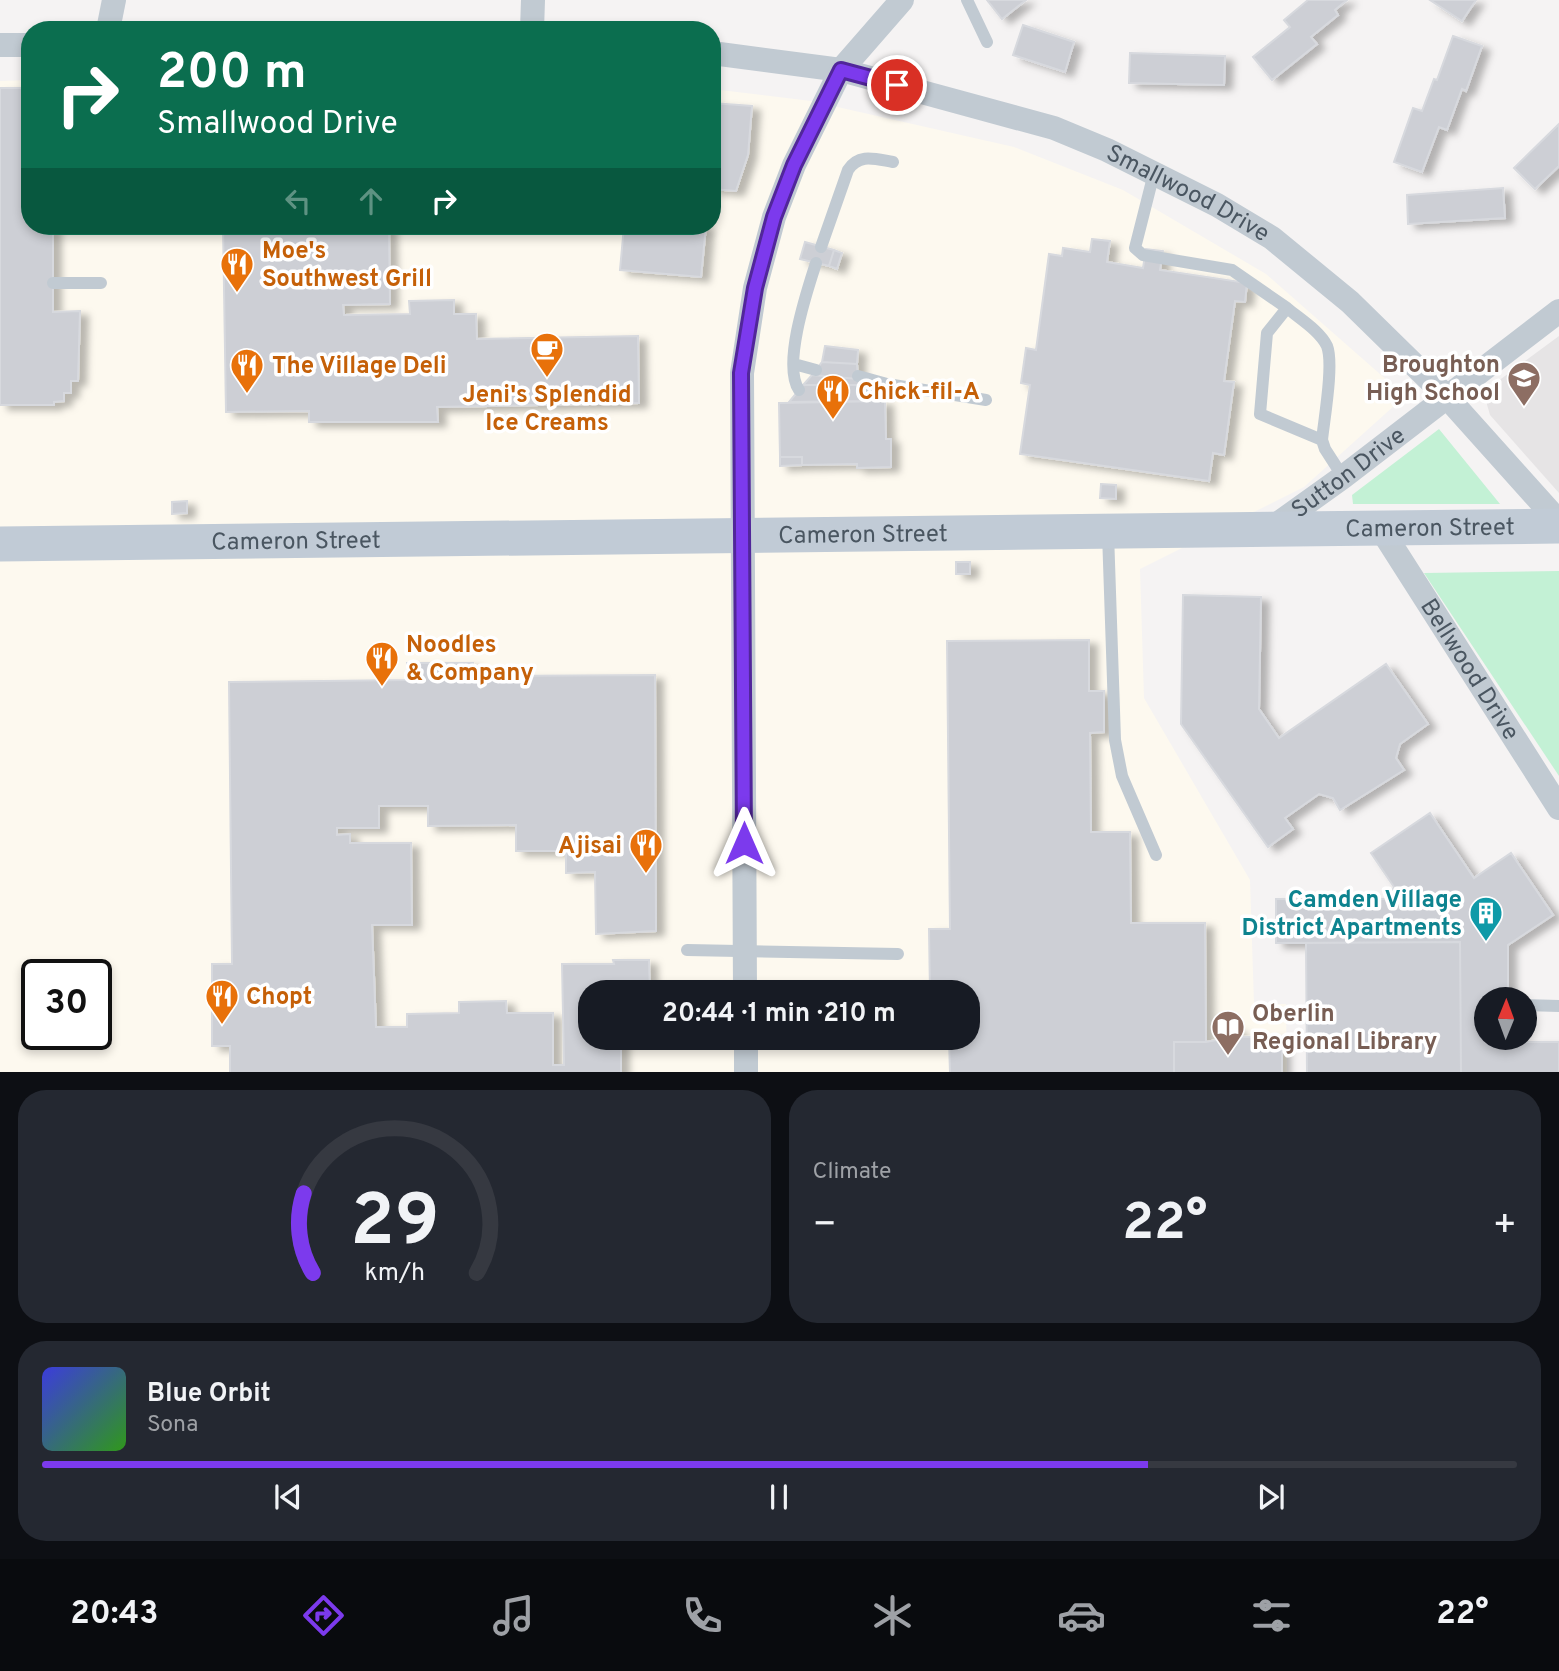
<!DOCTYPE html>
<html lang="en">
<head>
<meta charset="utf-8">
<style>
  body { margin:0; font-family:Overpass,sans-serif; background:#242831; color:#f1f3f6; height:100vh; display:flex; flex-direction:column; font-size:26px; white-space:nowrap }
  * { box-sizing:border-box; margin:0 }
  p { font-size:23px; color:#9ea1a6 }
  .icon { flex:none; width:38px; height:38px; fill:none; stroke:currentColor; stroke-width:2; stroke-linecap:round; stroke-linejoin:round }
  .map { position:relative; height:1072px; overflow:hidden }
  .sheet { display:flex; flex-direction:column; gap:18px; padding:18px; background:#0d0f14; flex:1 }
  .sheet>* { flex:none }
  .guide { position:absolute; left:21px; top:21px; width:700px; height:214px; border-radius:28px; box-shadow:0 4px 10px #0003; background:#0b6e4f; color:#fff; overflow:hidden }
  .needle { width:46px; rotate:1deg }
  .buttons { position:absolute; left:1474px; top:987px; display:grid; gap:14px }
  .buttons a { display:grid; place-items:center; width:63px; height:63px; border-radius:50%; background:#171b24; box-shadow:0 4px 10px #0003; font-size:35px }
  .speed { position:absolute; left:21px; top:959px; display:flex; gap:14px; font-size:35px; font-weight:700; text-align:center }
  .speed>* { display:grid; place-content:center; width:91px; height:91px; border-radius:50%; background:#171b24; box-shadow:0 4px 10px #0003; line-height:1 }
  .speed .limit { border:4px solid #111; border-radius:10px; background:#fff; color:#111 }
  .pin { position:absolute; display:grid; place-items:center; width:60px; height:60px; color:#fff; margin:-30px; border:4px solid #fff; border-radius:50%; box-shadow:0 2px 7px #0007 }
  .me { position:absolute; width:77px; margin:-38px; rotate:0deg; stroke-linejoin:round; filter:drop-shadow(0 0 5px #0008) }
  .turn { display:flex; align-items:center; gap:24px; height:147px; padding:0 21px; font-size:32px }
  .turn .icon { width:91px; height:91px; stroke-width:2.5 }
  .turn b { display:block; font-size:49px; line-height:60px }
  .lanes { display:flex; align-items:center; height:66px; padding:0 21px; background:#0003; justify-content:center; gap:35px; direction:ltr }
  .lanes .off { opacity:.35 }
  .big { font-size:52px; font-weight:700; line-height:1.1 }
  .sheet .tile { flex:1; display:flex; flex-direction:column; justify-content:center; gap:10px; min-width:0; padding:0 24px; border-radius:28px; background:#242831 }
  .sheet .dial { align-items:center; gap:0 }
  .dial svg { height:182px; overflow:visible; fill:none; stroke:#363941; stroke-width:7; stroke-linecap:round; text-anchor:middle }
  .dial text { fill:#f1f3f6; stroke:none }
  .song { display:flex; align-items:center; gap:21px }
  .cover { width:84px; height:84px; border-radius:10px; background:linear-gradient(135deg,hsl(240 70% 55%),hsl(110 70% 35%)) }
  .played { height:7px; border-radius:4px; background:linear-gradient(90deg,#7c3aed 75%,#363941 75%) }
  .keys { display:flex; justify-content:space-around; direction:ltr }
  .heat { display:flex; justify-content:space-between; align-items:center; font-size:38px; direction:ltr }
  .sheet .tiles { flex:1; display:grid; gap:18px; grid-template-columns:1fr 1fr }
  .tile:last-child { grid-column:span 2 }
  .trip { position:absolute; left:578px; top:980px; width:402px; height:70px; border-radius:28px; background:#171b24; box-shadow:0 4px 10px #0003; font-weight:700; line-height:70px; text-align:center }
  .menu { display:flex; height:112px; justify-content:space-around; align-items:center; background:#090b0e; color:#9ea1a6 }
  .menu .icon { width:49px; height:49px }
  .menu .selected { color:#7c3aed }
  .menu b { font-size:32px; color:#f1f3f6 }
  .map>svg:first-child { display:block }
  .commercial { fill:#fdf9ef; fill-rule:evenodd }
  .education { fill:#e6e4e5 }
  .green { fill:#c3f1d5 }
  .building { fill:#cdcfd5; stroke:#d7d9de; stroke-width:2; filter:url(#shadow) }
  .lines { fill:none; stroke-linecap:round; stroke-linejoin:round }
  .lane { stroke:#c1cad2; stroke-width:12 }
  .street { stroke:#c1cad2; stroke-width:24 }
  .secondary { stroke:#c1cbd6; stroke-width:35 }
  .route-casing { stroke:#51269a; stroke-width:18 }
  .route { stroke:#7c3aed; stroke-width:12 }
  .labels { text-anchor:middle; stroke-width:7; stroke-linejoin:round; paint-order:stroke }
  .street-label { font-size:24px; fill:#4a5661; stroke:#fff }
  .food-label { font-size:24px; font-weight:bold; fill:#c56008; stroke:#fff; text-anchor:start }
  .education-label { font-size:24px; font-weight:bold; fill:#785e54; stroke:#fff; text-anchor:end }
  .culture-label { font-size:24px; font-weight:bold; fill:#0d838f; stroke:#fff; text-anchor:end }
</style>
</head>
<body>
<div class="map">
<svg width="1559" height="1073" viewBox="0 0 1559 1073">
  <defs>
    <filter id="shadow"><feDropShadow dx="8" dy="4.5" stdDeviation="3.5" flood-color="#0004"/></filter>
  </defs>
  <rect width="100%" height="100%" fill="#f5f3f3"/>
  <path class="commercial" d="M30 80V226H712V89L811 101 1014 147 1123 190 1266 274 1405 396 1304 487 1140 569 1144 698 1250 880 1254 1004H1286L1287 1072H0V81ZM37 975H96V1034H37ZM590 992H968V1038H590Z"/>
  <path class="education" d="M1559 336V493L1490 415 1486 401 1490 387Z"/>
  <path class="green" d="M1439 429 1500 504H1353L1352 495Z
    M1559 571V776L1424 573Z"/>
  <path class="building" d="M987 0H1026L1002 19Z
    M1308 0H1347L1335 10 1338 15 1311 37 1317 44 1272 80 1253 57 1290 27 1284 20Z
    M1430 0H1476L1462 21Z
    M1023 25 1074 42 1065 72 1013 55Z
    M1453 36 1482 46 1466 91 1462 89 1447 130 1439 127 1422 172 1394 162 1413 108 1422 111 1434 79 1437 80Z
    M1130 53 1225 56 1224 85 1129 83Z
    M0 88H30V226H53V312L80 311 78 381H71V393H64V401L54 402V405H0Z
    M712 103 752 106 748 155 736 191 712 189Z
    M1559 124V166L1535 189 1514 168Z
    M1503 188 1505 218 1408 224 1407 195Z
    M223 226H389L390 304 343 305 344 315 410 314 409 301 454 300V314H476L477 339 638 336 639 403 437 407 438 422H309V411L226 412Z
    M624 226H706L701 277 620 270Z
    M1092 239 1110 241 1107 262 1143 268 1146 249 1163 251 1160 270 1247 283 1245 302 1235 301 1224 381 1234 382 1224 455 1213 453 1209 481 1020 454 1030 385 1021 383 1026 348 1036 350 1049 254 1062 256 1063 248 1090 252Z
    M805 242 834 250 829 266 800 259Z
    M834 250 842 253 837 269 829 266Z
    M825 346 858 350 857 364 822 362Z
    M822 362 857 364 858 379 812 375Z
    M812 375 858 379 860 385H803Z
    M803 385H860L864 401 789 402Z
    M885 401 886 439H891V467L857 468V464L802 465V457H780L779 403Z
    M780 457H802V465L780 466Z
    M1101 484 1116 485V499L1100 498Z
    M187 501V513L172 514V502Z
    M956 562H970V574H956Z
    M1183 595 1261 597 1259 709 1279 738 1386 664 1428 724 1400 744 1396 758 1404 770 1340 810 1333 798 1319 794 1285 818 1293 829 1268 847 1181 724Z
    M1089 640V691H1104V732L1090 733 1091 832H1130L1131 923H1205L1206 1042H1174V1073H950L949 1038H968V992H930L929 929H950L947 641Z
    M407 663H473L474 676 655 675 656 931 596 934 595 872 566 873V851H516V825L428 826V806H379V828H337V835L350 834V843H411L412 925H372L376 1027H407V1014L459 1013V1002L506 1001 507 1013H553V1065H564L562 964H614L613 960H649L650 992H590V1038H621V1073H230V1046H212V964H232L229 682 407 680Z
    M1430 813 1474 878 1511 853 1553 915 1508 945V999H1486V1038H1509V1042H1559V1073H1461L1460 942 1276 943V899H1389L1394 887 1371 853Z
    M1460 942 1461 1073H1307L1306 943Z
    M1228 1029H1239V1037L1282 1036V1073H1174V1042H1206L1228 1038Z"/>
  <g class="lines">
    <path class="lane" d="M967 0 987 42
      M1154 173 1135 248 1143 255 1232 270 1287 308
      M821 247 848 170C859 153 875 159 893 162
      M53 283H101
      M1287 308C1300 319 1320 331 1327 346 1334 364 1324 420 1322 440L1260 414 1267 333Z
      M794 364 816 370
      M858 376 887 384 986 400
      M799 390C782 365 807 291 816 263
      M861 390 883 385
      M1322 440 1325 449 1343 477
      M1108 533 1115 740 1122 776 1156 855
      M687 950 898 954
      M1524 1005 1559 1006"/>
    <g class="street">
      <path d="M108 30 114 0"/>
      <path d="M532 30 533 0"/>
      <path d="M0 45H30"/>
      <path id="s1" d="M712 53 841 70 1054 128 1107 150 1217 205 1272 238 1350 302 1446 396 1559 522"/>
      <path id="s2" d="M1381 529 1559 808"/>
      <path id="s3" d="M1269 530 1343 477 1559 311"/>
      <path d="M745 992 742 373 755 288 774 217 794 165 841 70 902 0"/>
      <path d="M746 1038V1073"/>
    </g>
    <path class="secondary" id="s4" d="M0 544 1559 526"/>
  </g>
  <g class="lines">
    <defs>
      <path id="route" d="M744 843 741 373 755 288 774 217 794 165 841 70 897 85"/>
    </defs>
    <use href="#route" class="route-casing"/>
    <use href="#route" class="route"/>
  </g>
  <defs>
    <symbol id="restaurant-pin" viewBox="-11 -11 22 30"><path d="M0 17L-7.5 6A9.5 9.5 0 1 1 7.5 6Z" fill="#e8710a" stroke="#fff"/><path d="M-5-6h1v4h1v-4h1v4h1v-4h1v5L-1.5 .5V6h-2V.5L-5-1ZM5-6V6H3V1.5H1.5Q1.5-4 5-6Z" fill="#fff"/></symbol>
    <symbol id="cafe-pin" viewBox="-11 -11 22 30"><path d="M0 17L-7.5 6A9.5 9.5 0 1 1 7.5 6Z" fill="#e8710a" stroke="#fff"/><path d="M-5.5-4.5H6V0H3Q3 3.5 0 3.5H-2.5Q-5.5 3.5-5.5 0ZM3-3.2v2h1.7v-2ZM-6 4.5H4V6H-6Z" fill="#fff"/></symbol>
    <symbol id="school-pin" viewBox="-11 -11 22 30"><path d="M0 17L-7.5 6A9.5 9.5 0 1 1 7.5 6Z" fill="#8d6e63" stroke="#fff"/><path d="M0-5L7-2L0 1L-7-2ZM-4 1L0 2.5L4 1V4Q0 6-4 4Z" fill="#fff"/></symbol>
    <symbol id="building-pin" viewBox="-11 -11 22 30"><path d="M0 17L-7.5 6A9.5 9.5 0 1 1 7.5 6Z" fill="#0f9aa8" stroke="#fff"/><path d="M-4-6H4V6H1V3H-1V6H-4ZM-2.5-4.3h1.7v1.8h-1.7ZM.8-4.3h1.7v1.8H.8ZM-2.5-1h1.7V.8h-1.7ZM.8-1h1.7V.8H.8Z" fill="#fff"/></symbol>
    <symbol id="library-pin" viewBox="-11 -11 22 30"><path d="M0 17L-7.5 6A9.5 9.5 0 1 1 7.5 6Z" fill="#8d6e63" stroke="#fff"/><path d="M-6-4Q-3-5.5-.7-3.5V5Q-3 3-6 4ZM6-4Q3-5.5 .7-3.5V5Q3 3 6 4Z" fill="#fff"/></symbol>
  </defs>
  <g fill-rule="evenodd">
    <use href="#restaurant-pin" x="218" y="245" width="38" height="52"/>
    <use href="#cafe-pin" x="528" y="330" width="38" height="52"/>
    <use href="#restaurant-pin" x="228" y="346" width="38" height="52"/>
    <use href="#school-pin" x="1505" y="359" width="38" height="52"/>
    <use href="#restaurant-pin" x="814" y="372" width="38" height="52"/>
    <use href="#restaurant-pin" x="363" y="639" width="38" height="52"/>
    <use href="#restaurant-pin" x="627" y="826" width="38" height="52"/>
    <use href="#building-pin" x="1467" y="894" width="38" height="52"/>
    <use href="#restaurant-pin" x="203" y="977" width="38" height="52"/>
    <use href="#library-pin" x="1209" y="1008" width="38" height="52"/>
  </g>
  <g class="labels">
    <g class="street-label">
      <text dy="8" stroke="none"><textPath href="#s1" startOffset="500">Smallwood Drive</textPath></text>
      <text dy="8" stroke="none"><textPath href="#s3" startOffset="98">Sutton Drive</textPath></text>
      <text dy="8" stroke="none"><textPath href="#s4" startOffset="1430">Cameron Street</textPath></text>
      <text dy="8" stroke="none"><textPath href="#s4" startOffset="863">Cameron Street</textPath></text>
      <text dy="8" stroke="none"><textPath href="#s4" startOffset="296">Cameron Street</textPath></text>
      <text dy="8" stroke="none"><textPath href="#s2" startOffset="166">Bellwood Drive</textPath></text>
    </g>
    <g class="food-label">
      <text x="262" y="258">Moe's<tspan x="262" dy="28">Southwest Grill</tspan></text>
      <text x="272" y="373">The Village Deli</text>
      <text x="858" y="399">Chick-fil-A</text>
      <text x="547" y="402" text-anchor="middle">Jeni's Splendid<tspan x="547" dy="28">Ice Creams</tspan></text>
      <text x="406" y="652">Noodles<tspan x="406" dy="28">&amp; Company</tspan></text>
      <text x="622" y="853" text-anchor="end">Ajisai</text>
      <text x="246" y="1004">Chopt</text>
    </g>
    <g class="education-label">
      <text x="1500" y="372">Broughton<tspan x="1500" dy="28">High School</tspan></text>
      <text x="1252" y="1021" text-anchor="start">Oberlin<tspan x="1252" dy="28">Regional Library</tspan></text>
    </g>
    <g class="culture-label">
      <text x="1462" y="907">Camden Village<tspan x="1462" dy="28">District Apartments</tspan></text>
    </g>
  </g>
</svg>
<div class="buttons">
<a><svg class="needle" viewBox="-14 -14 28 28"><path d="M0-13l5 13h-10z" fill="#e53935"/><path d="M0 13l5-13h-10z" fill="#9ea1a6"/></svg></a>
</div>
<div class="speed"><div class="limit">30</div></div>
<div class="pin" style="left:897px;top:85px;background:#d93025"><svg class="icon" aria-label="arrive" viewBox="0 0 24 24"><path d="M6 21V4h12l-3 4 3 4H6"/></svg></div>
<svg class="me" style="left:744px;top:843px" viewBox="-20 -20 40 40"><path d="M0-17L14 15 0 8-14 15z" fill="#7c3aed" stroke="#fff" stroke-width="4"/></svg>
<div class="trip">20:44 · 1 min · 210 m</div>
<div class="guide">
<div class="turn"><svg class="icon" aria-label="right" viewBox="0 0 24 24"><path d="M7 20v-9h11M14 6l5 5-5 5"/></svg><div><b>200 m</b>Smallwood Drive</div></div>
<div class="lanes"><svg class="icon off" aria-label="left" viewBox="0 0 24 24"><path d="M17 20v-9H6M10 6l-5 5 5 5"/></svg><svg class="icon off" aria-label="ahead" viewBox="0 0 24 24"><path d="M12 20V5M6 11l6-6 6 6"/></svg><svg class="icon" aria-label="right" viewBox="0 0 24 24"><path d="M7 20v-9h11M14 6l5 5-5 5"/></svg></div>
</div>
</div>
<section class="sheet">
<div class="tiles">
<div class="tile dial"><svg viewBox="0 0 100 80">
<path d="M14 69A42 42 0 1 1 86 69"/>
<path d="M14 69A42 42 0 0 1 10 34" stroke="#7c3aed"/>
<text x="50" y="56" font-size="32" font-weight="700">29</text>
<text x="50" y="72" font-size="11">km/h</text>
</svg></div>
<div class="tile"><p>Climate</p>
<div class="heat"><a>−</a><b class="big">22°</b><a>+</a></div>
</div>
<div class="tile">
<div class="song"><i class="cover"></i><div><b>Blue Orbit</b><p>Sona</p></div></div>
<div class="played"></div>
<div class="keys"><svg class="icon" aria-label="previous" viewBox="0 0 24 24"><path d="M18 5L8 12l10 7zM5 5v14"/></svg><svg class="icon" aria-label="pause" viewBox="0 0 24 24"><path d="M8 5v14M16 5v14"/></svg><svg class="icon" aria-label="next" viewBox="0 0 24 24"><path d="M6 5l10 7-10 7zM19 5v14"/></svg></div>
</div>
</div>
</section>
<nav class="menu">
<b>20:43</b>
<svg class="icon selected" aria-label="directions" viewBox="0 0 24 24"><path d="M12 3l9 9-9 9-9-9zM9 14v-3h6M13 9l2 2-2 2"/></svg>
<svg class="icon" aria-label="music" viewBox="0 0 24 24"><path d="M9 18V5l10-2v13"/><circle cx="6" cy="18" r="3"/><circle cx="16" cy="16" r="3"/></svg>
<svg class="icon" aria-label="phone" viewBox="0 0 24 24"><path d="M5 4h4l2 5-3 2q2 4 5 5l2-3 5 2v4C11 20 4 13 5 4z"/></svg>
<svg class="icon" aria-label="climate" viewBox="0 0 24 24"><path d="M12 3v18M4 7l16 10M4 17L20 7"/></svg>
<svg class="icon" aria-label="car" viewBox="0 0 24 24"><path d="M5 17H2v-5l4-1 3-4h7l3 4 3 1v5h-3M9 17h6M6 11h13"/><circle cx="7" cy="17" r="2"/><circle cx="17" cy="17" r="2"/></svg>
<svg class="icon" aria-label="filters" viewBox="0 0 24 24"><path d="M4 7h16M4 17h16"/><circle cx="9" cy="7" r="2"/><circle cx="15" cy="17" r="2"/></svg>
<b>22°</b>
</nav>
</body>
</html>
